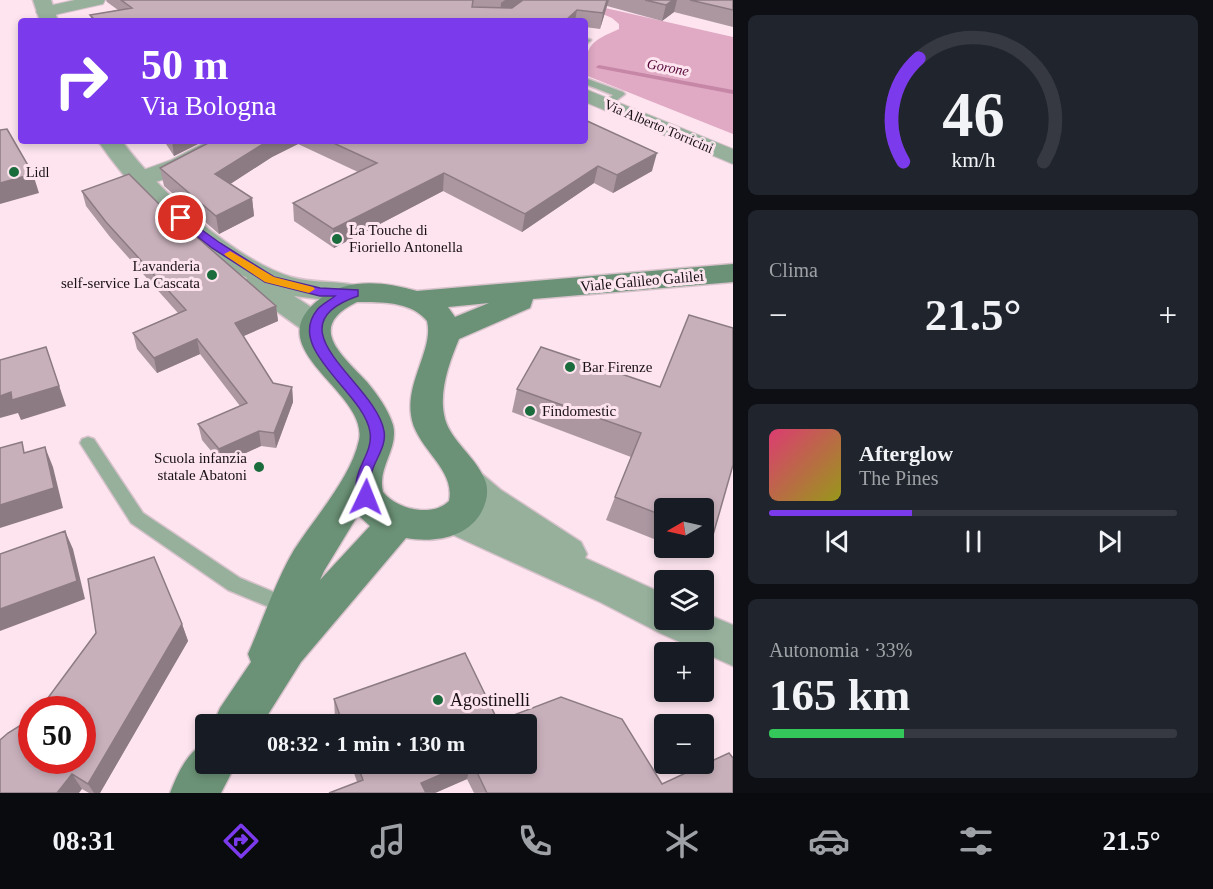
<!DOCTYPE html>
<html lang="it">
<head>
<meta charset="utf-8">
<style>
  body { margin:0; font-family:"Times New Roman",serif; background:#20242c; color:#f1f3f6; height:100vh; display:flex; flex-direction:column; font-size:22px; white-space:nowrap }
  * { box-sizing:border-box; margin:0 }
  p { font-size:20px; color:#9ea1a6 }
  .icon { flex:none; width:33px; height:33px; fill:none; stroke:currentColor; stroke-width:2; stroke-linecap:round; stroke-linejoin:round }
  .map { position:relative; flex:1; overflow:hidden }
  .panel { display:flex; flex-direction:column; gap:15px; padding:15px; background:#0d0f14; width:480px }
  .panel>* { flex:none }
  .guide { position:absolute; left:18px; top:18px; width:570px; height:126px; border-radius:6px; box-shadow:0 3px 9px #0003; background:#7c3aed; color:#fff; overflow:hidden }
  .needle { width:39px; rotate:261deg }
  .fabs { position:absolute; left:654px; top:498px; display:grid; gap:12px }
  .fabs a { display:grid; place-items:center; width:60px; height:60px; border-radius:6px; background:#171b24; box-shadow:0 3px 9px #0003; font-size:30px }
  .speed { position:absolute; left:18px; top:696px; display:flex; gap:12px; font-size:30px; font-weight:700; text-align:center }
  .speed>* { display:grid; place-content:center; width:78px; height:78px; border-radius:50%; background:#171b24; box-shadow:0 3px 9px #0003; line-height:1 }
  .speed .limit { border:9px solid #d22; background:#fff; color:#111 }
  .pin { position:absolute; display:grid; place-items:center; width:51px; height:51px; color:#fff; margin:-26px; border:3px solid #fff; border-radius:50%; box-shadow:0 2px 6px #0007 }
  .me { position:absolute; width:66px; margin:-33px; rotate:2deg; stroke-linejoin:round; filter:drop-shadow(0 0 4px #0008) }
  .turn { display:flex; align-items:center; gap:21px; height:126px; padding:0 24px; font-size:27px }
  .turn .icon { width:78px; height:78px; stroke-width:2.5 }
  .turn b { display:block; font-size:42px; line-height:51px }
  .big { font-size:45px; font-weight:600; line-height:1.1 }
  .panel .tile { flex:1; display:flex; flex-direction:column; justify-content:center; gap:9px; min-width:0; padding:0 21px; border-radius:9px; background:#20242c }
  .panel .dial { align-items:center; gap:0 }
  .dial svg { height:156px; overflow:visible; fill:none; stroke:#363941; stroke-width:7; stroke-linecap:round; text-anchor:middle }
  .dial text { fill:#f1f3f6; stroke:none }
  .song { display:flex; align-items:center; gap:18px }
  .cover { width:72px; height:72px; border-radius:9px; background:linear-gradient(135deg,hsl(340 70% 55%),hsl(60 70% 35%)) }
  .played { height:6px; border-radius:3px; background:linear-gradient(90deg,#7c3aed 35%,#363941 35%) }
  .keys { display:flex; justify-content:space-around; direction:ltr }
  .heat { display:flex; justify-content:space-between; align-items:center; font-size:33px; direction:ltr }
  .charge { height:9px; border-radius:4px; background:linear-gradient(90deg,#34c759 33%,#363941 0) }
  .trip { position:absolute; left:195px; top:714px; width:342px; height:60px; border-radius:6px; background:#171b24; box-shadow:0 3px 9px #0003; font-weight:600; line-height:60px; text-align:center }
  .tab-bar { display:flex; height:96px; justify-content:space-around; align-items:center; background:#090b0e; color:#9ea1a6 }
  .tab-bar .icon { width:42px; height:42px }
  .tab-bar .on { color:#7c3aed }
  .tab-bar b { font-size:27px; color:#f1f3f6 }
  main { display:flex; flex:1; min-height:0 }
  .map>svg:first-child { display:block }
  .green { fill:#e0a9c4 }
  .lines { fill:none; stroke-linecap:round; stroke-linejoin:round }
  .stream { fill:#c686a6; fill-rule:evenodd }
  .service-casing { stroke:#d8c2cc; stroke-width:3 }
  .minor-casing { stroke:#d8c2cc; stroke-width:2 }
  .tertiary-casing { stroke:#d8c2cc; stroke-width:3 }
  .secondary-casing { stroke:#d8c2cc; stroke-width:3 }
  .service { fill:#96b09c; fill-rule:evenodd }
  .minor { fill:#96b09c; fill-rule:evenodd }
  .tertiary { fill:#96b09c; fill-rule:evenodd }
  .secondary { fill:#6b9276; fill-rule:evenodd }
  .wall { fill:#ac97a1 }
  .shaded-wall { fill:#8c7b83 }
  .building { fill:#c8b0bb; stroke:#8c7b83; stroke-width:1.5 }
  .route { fill:#7c3aed; stroke:#51269a; stroke-width:1.5 }
  .slow { fill:#f59e0b }
  .poi-dot { fill:#1b6c3d; stroke:#fde4ef; stroke-width:2 }
  .labels { text-anchor:middle; stroke-width:6; stroke-linejoin:round; paint-order:stroke }
  .far-water-label { font-size:14px; font-style:italic; fill:#540537; stroke:#fde4ef }
  .far-street-label { font-size:14px; fill:#181014; stroke:#fde4ef }
  .far-poi-label { font-size:14px; fill:#181014; stroke:#fde4ef; text-anchor:start }
  .poi-label { font-size:15px; fill:#181014; stroke:#fde4ef; text-anchor:start }
  .street-label { font-size:15px; fill:#181014; stroke:#fde4ef }
  .near-poi-label { font-size:18px; fill:#181014; stroke:#fde4ef; text-anchor:start }
</style>
</head>
<body>
<main>
<div class="map">
<svg width="733" height="793" viewBox="0 0 733 793">
  <rect width="100%" height="100%" fill="#fde4ef"/>
  <path class="green" d="M570 0 733 37V134L585 75C585 44 592 41 619 29V24L612 18Z"/>
  <g class="lines">
    <path class="stream" d="M599 65 733 90V94L597 68 596 67Z"/>
    <defs>
      <path id="service" d="M585 38 591 40 585 45Z
        M585 78 623 92 625 94 617 100H611L609 98 613 95 585 84Z
        M88 437 94 439 143 513 240 578 295 601 297 607 295 613 288 615 228 590 131 523 80 443 82 439Z"/>
      <path id="minor" d="M75 0H105L103 4 45 17 39 16 36 12 39 8Z
        M585 89 733 149V164L585 102Z
        M208 141H236L233 146C210 158 156 190 132 184L128 179 132 174 171 160Z"/>
      <path id="tertiary" d="M33 0H51L58 21H40Z
        M98 141H122C157 189 233 259 291 277 315 284 340 280 363 287L368 293 363 299 343 302 294 296 326 317 330 324 326 331 315 334 304 331 247 290 243 284 247 278C187 244 137 198 98 141Z
        M469 470 482 474 501 490 581 542 587 554 585 558 664 594V620H704V613L733 625V666L660 633 600 602 440 529 434 518 440 507 453 503 473 510 456 494 451 484 456 474Z"/>
      <path id="secondary" d="M733 264V282L533 299 530 308 459 339C449 363 438 393 445 419 451 441 476 457 485 480 489 490 487 501 482 511 468 538 434 543 406 538L301 662 262 724H213L220 708 251 662 248 654C263 620 275 582 294 550 315 517 351 478 359 440 369 391 253 348 321 298 349 277 386 282 417 291ZM357 302C380 302 411 301 427 321 434 348 406 381 411 415 415 448 456 468 449 501 432 518 396 509 383 492 377 467 399 449 393 425 388 409 377 394 367 382 342 355 305 327 357 302ZM489 303 455 317 448 307ZM358 515 370 526 320 580 324 571Z
        M206 743V764H236L221 793H170C177 775 187 751 206 743Z"/>
    </defs>
    <use href="#service" class="service-casing"/>
    <use href="#minor" class="minor-casing"/>
    <use href="#tertiary" class="tertiary-casing"/>
    <use href="#secondary" class="secondary-casing"/>
    <use href="#service" class="service"/>
    <use href="#minor" class="minor"/>
    <use href="#tertiary" class="tertiary"/>
    <use href="#secondary" class="secondary"/>
  </g>
  <path class="wall" d="M106 0H733V27L674 12 662 21 607 6 600 29 585 27V21H92L90 15 118 10 107 2Z
    M164 141H204L174 156Z
    M212 141H585L652 171 613 193 594 183 522 232 443 191 334 248 294 221 293 203 358 172 298 144 272 157 230 184 252 198 254 216 219 234 164 186 160 168Z
    M82 191 160 205 276 306 278 321 243 336 273 383 292 387 293 402 276 448 261 446 222 464 202 440 198 424 240 406 200 354 157 373 137 349 133 333 178 313 110 237 86 206Z
    M689 315 733 328V465L713 535 701 558 675 548H704V508H664V543L606 520 615 497 631 457 512 412 517 389 541 347 660 387Z
    M182 624 188 641 100 793H89L82 789 0 793Z
    M465 653 498 721 561 697 622 719 662 784 729 753 733 758V793H474L467 779 435 793H329L357 782 351 764H526V724H337L335 719 334 699Z"/>
  <path class="shaded-wall" d="M505 0H526L500 18 501 3Z
    M607 0H609L607 6 600 29 603 13Z
    M673 0H677L674 12 662 21 666 5Z
    M577 10 575 21H565Z
    M172 141H204L174 156Z
    M268 141H298V144L272 157 218 192 215 174Z
    M657 153 652 171 613 193 617 175Z
    M598 166 594 183 522 232 525 214Z
    M444 173 443 191 334 248 333 229Z
    M33 174 39 193 0 204V183Z
    M252 198 254 216 219 234 216 216Z
    M276 306 278 321 237 339 235 323Z
    M197 339 200 354 157 373 154 358Z
    M46 347 66 406 21 420 18 413 0 418V396Z
    M292 387 293 402 276 448 274 433Z
    M259 431 261 446 222 464 219 449Z
    M45 447 53 467 63 508 0 528V505Z
    M65 531 73 549 85 599 0 631V609Z
    M182 624 188 641 100 793H94L88 784Z
    M465 764H471L467 779 435 793H420L421 783Z
    M72 774 82 789 79 793H57Z"/>
  <path class="building" d="M121 0H473L472 7 512 8 523 0H607L603 13 577 10 565 21H96L90 15 132 8Z
    M645 0H673L666 5Z
    M690 0H733V10Z
    M585 120 657 153 617 175 598 166 525 214 444 173 333 229 293 203 377 163 329 141H585Z
    M7 129 33 174 0 183V130Z
    M212 141H268L215 174 252 198 216 216 160 168Z
    M129 174 160 205 276 306 235 323 273 383 292 387 274 433 259 431 219 449 198 424 247 403 197 339 154 358 133 333 186 310 106 222 82 191Z
    M689 315 733 328V465L713 535 704 531V508H664V516L615 497 641 433 517 389 541 347 660 387Z
    M46 347 59 386 12 400 11 392 0 396V360Z
    M22 442 24 453 45 447 54 488 0 505V448Z
    M65 531 77 581 0 609V554Z
    M154 557 182 624 88 784 72 774 57 793H0V740L8 733 32 718V760H82V710H39L96 633 88 579Z
    M465 653 498 721 561 697 622 719 662 784 729 753 733 758V793H487L473 764H526V724H343L334 699Z
    M357 764H465L421 783 426 793H329L363 780Z"/>
  <path class="route" d="M181 215 220 243 274 277 320 288 358 290V296C267 327 376 383 384 431 387 447 374 460 371 475 369 484 375 493 371 502H360C346 473 374 457 370 432 364 392 285 350 317 310 321 305 329 301 335 296H320L265 282 212 248 178 221V216Z"/>
  <path class="slow" d="M230 251 274 277 313 287 315 289 309 293 265 282 226 256 224 254Z"/>
  <g class="poi-dot">
    <circle cx="14" cy="172" r="6"/>
    <circle cx="337" cy="239" r="6"/>
    <circle cx="212" cy="275" r="6"/>
    <circle cx="570" cy="367" r="6"/>
    <circle cx="530" cy="411" r="6"/>
    <circle cx="259" cy="467" r="6"/>
    <circle cx="438" cy="700" r="6"/>
  </g>
  <g class="labels">
    <g class="far-water-label">
      <text transform="translate(668 67) rotate(11)" y="5">Gorone</text>
    </g>
    <g class="far-street-label">
      <text transform="translate(659 126) rotate(23)" y="5">Via Alberto Torricini</text>
    </g>
    <g class="far-poi-label">
      <text x="26" y="177">Lidl</text>
    </g>
    <g class="poi-label">
      <text x="349" y="235">La Touche di<tspan x="349" dy="17">Fioriello Antonella</tspan></text>
      <text x="200" y="271" text-anchor="end">Lavanderia<tspan x="200" dy="17">self-service La Cascata</tspan></text>
      <text x="582" y="372">Bar Firenze</text>
      <text x="542" y="416">Findomestic</text>
      <text x="247" y="463" text-anchor="end">Scuola infanzia<tspan x="247" dy="17">statale Abatoni</tspan></text>
    </g>
    <g class="street-label">
      <text transform="translate(642 281) rotate(-5)" y="5">Viale Galileo Galilei</text>
    </g>
    <g class="near-poi-label">
      <text x="450" y="706">Agostinelli</text>
    </g>
  </g>
</svg>
<div class="fabs">
<a><svg class="needle" viewBox="-14 -14 28 28"><path d="M0-13l5 13h-10z" fill="#e53935"/><path d="M0 13l5-13h-10z" fill="#9ea1a6"/></svg></a>
<a><svg class="icon" aria-label="layers" viewBox="0 0 24 24"><path d="M12 4l9 5-9 5-9-5zM3 14l9 5 9-5"/></svg></a>
<a>+</a>
<a>−</a>
</div>
<div class="speed"><div class="limit">50</div></div>
<div class="pin" style="left:181px;top:218px;background:#d93025"><svg class="icon" aria-label="arrive" viewBox="0 0 24 24"><path d="M6 21V4h12l-3 4 3 4H6"/></svg></div>
<svg class="me" style="left:366px;top:497px" viewBox="-20 -20 40 40"><path d="M0-17L14 15 0 8-14 15z" fill="#7c3aed" stroke="#fff" stroke-width="4"/></svg>
<div class="trip">08:32 · 1 min · 130 m</div>
<div class="guide">
<div class="turn"><svg class="icon" aria-label="right" viewBox="0 0 24 24"><path d="M7 20v-9h11M14 6l5 5-5 5"/></svg><div><b>50 m</b>Via Bologna</div></div>
</div>
</div>
<section class="panel">
<div class="tile dial"><svg viewBox="0 0 100 80">
<path d="M14 69A42 42 0 1 1 86 69"/>
<path d="M14 69A42 42 0 0 1 22 16" stroke="#7c3aed"/>
<text x="50" y="56" font-size="32" font-weight="700">46</text>
<text x="50" y="72" font-size="11">km/h</text>
</svg></div>
<div class="tile"><p>Clima</p>
<div class="heat"><a>−</a><b class="big">21.5°</b><a>+</a></div>
</div>
<div class="tile">
<div class="song"><i class="cover"></i><div><b>Afterglow</b><p>The Pines</p></div></div>
<div class="played"></div>
<div class="keys"><svg class="icon" aria-label="previous" viewBox="0 0 24 24"><path d="M18 5L8 12l10 7zM5 5v14"/></svg><svg class="icon" aria-label="pause" viewBox="0 0 24 24"><path d="M8 5v14M16 5v14"/></svg><svg class="icon" aria-label="next" viewBox="0 0 24 24"><path d="M6 5l10 7-10 7zM19 5v14"/></svg></div>
</div>
<div class="tile"><p>Autonomia · 33%</p><b class="big">165 km</b><div class="charge"></div></div>
</section>
</main>
<nav class="tab-bar">
<b>08:31</b>
<svg class="icon on" aria-label="directions" viewBox="0 0 24 24"><path d="M12 3l9 9-9 9-9-9zM9 14v-3h6M13 9l2 2-2 2"/></svg>
<svg class="icon" aria-label="music" viewBox="0 0 24 24"><path d="M9 18V5l10-2v13"/><circle cx="6" cy="18" r="3"/><circle cx="16" cy="16" r="3"/></svg>
<svg class="icon" aria-label="phone" viewBox="0 0 24 24"><path d="M5 4h4l2 5-3 2q2 4 5 5l2-3 5 2v4C11 20 4 13 5 4z"/></svg>
<svg class="icon" aria-label="climate" viewBox="0 0 24 24"><path d="M12 3v18M4 7l16 10M4 17L20 7"/></svg>
<svg class="icon" aria-label="car" viewBox="0 0 24 24"><path d="M5 17H2v-5l4-1 3-4h7l3 4 3 1v5h-3M9 17h6M6 11h13"/><circle cx="7" cy="17" r="2"/><circle cx="17" cy="17" r="2"/></svg>
<svg class="icon" aria-label="filters" viewBox="0 0 24 24"><path d="M4 7h16M4 17h16"/><circle cx="9" cy="7" r="2"/><circle cx="15" cy="17" r="2"/></svg>
<b>21.5°</b>
</nav>
</body>
</html>
